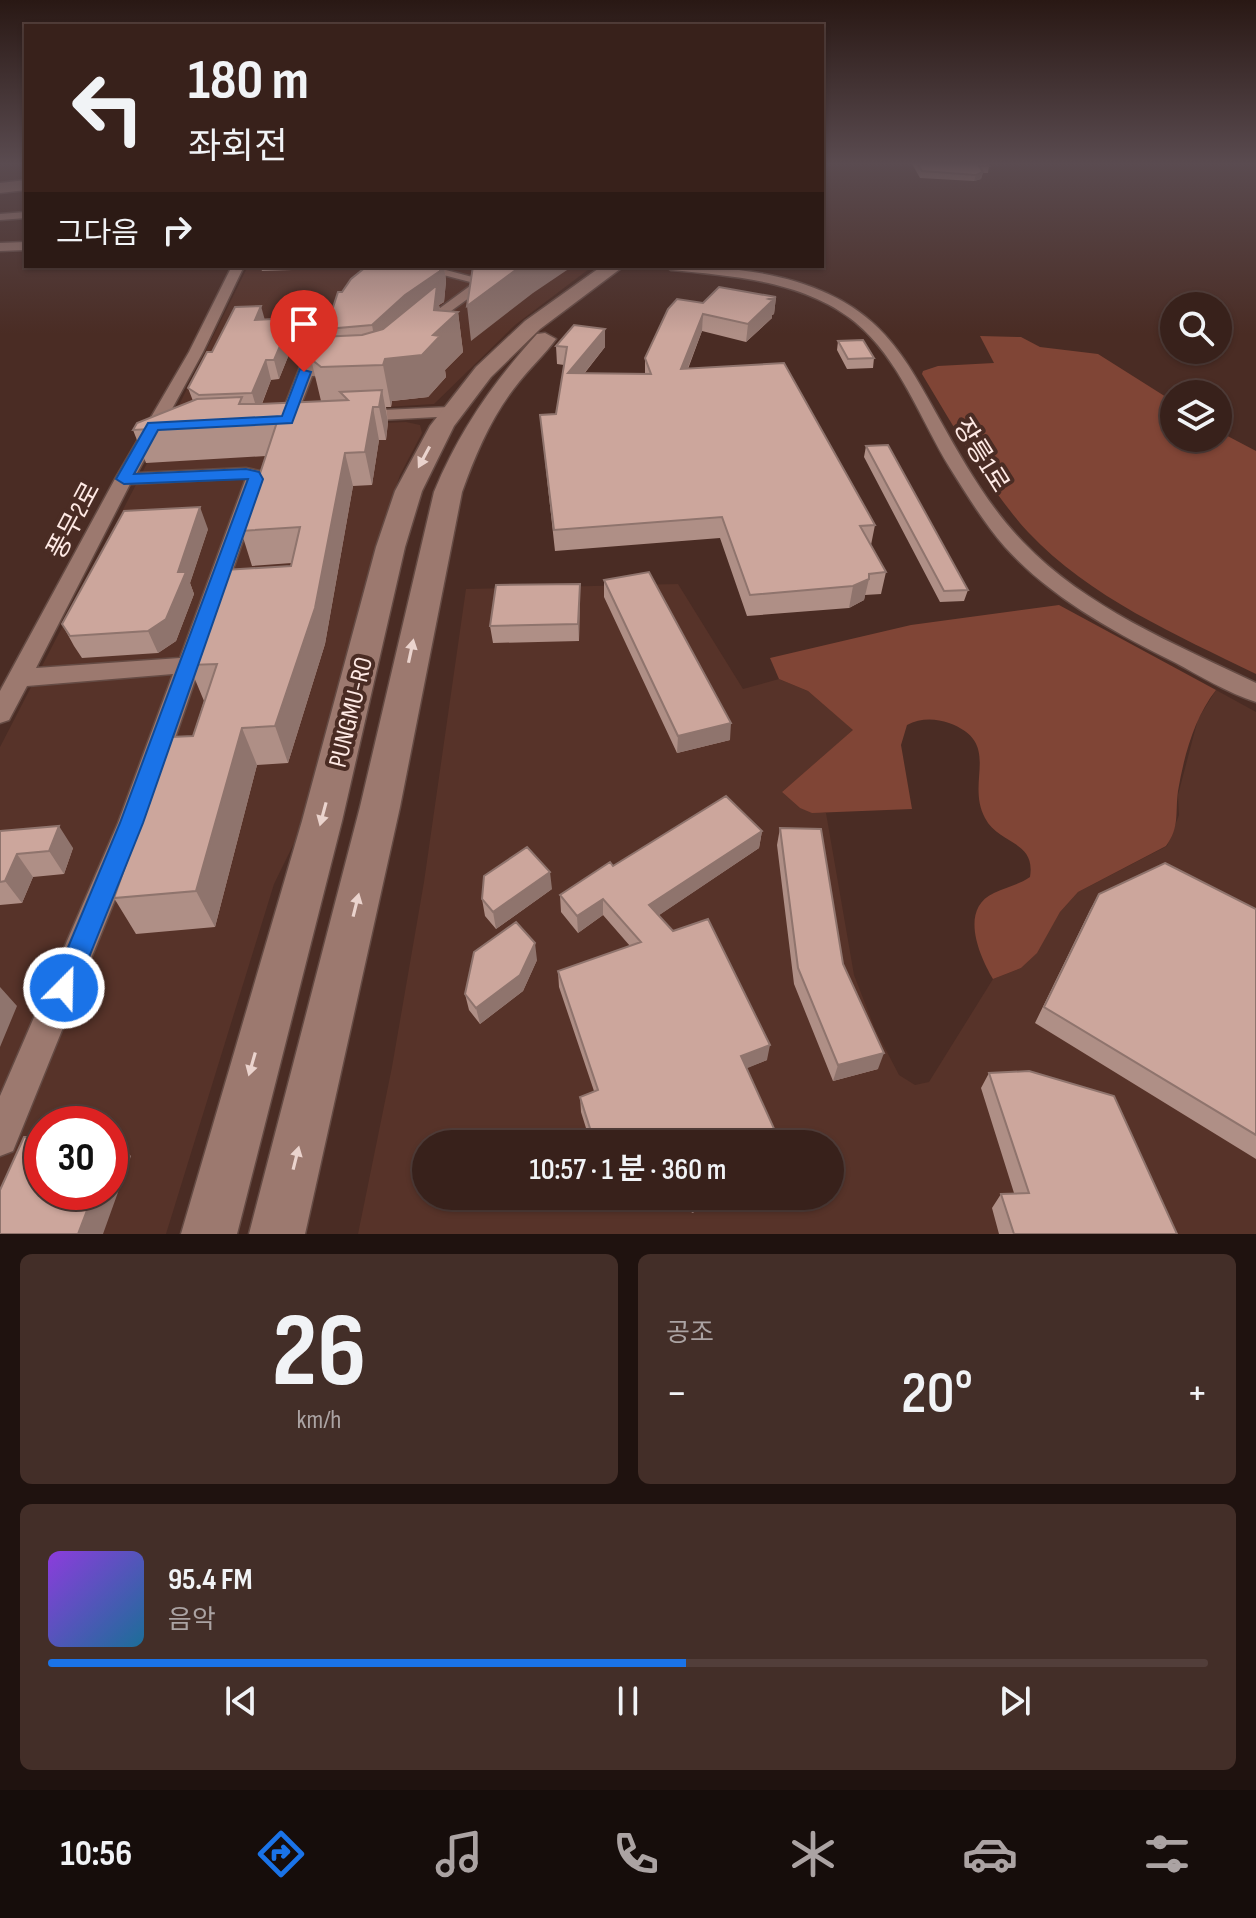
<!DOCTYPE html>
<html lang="ko">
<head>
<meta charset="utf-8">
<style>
  body { margin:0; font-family:"Sofia Sans Condensed","Noto Sans KR",sans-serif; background:#432e28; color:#f1f3f6; height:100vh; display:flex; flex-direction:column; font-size:30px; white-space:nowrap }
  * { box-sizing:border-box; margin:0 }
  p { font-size:26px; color:#aba3a3 }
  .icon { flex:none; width:44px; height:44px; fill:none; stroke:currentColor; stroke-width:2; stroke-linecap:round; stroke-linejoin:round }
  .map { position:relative; height:1234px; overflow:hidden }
  .sheet { display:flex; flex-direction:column; gap:20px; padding:20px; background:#1f120f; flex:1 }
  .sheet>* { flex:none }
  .banner { position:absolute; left:24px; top:24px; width:800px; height:244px; border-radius:0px; box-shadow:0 2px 6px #0004,0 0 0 2px #523e3a; background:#38211b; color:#f1f3f6; overflow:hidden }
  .controls { position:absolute; left:1160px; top:292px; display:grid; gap:16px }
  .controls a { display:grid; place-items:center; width:72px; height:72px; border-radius:50%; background:#38211b; box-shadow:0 2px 6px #0004,0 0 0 2px #523e3a; font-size:40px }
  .speed { position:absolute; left:24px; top:1106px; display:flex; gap:16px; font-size:40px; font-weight:700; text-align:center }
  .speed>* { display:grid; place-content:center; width:104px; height:104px; border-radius:50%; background:#38211b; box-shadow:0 2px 6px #0004,0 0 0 2px #523e3a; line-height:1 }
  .speed .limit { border:12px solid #d22; background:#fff; color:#111 }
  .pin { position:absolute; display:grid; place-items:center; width:68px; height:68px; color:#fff; margin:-82px -34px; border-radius:50% 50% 50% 0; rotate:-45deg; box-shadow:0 0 8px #0007 }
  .pin .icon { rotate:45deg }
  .me { position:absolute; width:88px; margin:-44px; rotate:23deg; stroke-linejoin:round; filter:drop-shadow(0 0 6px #0008) }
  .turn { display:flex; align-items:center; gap:28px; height:168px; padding:0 32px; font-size:36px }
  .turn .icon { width:104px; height:104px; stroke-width:2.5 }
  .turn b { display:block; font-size:56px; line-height:68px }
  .then { display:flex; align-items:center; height:76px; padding:0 32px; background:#0003; gap:16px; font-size:30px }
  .big { font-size:60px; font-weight:600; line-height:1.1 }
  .sheet .widget { flex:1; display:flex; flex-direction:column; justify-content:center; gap:12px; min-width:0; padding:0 28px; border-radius:12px; background:#432e28 }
  .sheet .dial { align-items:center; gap:0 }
  .dial b { font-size:104px; line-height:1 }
  .song { display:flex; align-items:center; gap:24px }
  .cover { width:96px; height:96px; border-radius:12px; background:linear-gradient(135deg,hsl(270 70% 55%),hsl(200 70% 35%)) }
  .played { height:8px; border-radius:4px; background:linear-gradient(90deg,#1a73e8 55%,#523e3a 55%) }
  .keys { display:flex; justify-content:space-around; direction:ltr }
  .heat { display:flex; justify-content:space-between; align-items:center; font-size:44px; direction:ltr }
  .sheet .tiles { flex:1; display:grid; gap:20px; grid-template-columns:1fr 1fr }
  .widget:last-child { grid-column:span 2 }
  .trip { position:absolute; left:412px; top:1130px; width:432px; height:80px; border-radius:40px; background:#38211b; box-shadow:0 2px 6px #0004,0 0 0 2px #523e3a; font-weight:600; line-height:80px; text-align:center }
  .tabs { display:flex; height:128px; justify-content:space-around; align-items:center; background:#160d0b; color:#aba3a3 }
  .tabs .icon { width:56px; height:56px }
  .tabs .active { color:#1a73e8 }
  .tabs b { font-size:36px; color:#f1f3f6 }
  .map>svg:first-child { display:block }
  .built { fill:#573329; fill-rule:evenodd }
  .green { fill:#804536 }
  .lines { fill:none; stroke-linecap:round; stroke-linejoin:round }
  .street-casing { stroke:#654b44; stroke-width:3 }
  .secondary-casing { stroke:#654b44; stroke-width:3 }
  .street { fill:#9c796f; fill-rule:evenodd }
  .secondary { fill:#9c796f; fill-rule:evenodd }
  .wall { fill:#af8f86 }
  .shaded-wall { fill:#8f746d }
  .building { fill:#cca69c; stroke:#8f746d; stroke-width:2 }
  .oneway { fill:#ead3cd }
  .route { fill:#1a73e8; stroke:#114b97; stroke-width:2 }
  .labels { text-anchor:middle; stroke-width:8; stroke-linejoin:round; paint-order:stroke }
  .street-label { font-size:26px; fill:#fee9e4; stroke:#4a2c24 }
</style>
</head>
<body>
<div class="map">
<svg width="1256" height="1234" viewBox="0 0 1256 1234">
  <rect width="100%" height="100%" fill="#4a2c24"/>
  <path class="built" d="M248 266H593L515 325 434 404 225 417 178 407Z
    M406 422 420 425 422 433 400 475 381 532 299 833 274 884 166 1234H0V747L157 444 312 426ZM42 1124H110V1192H42Z
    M678 584 743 689 779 679 808 691 854 730 782 792 800 808 826 813 854 975 875 1029 899 1075 915 1085 929 1082 993 979 1021 968 1036 953 1060 912 1078 892 1167 846 1179 815 1178 795 1198 719 1216 690 1256 712V1234H358L392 1067 424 882 466 589ZM426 1144H830V1196H426Z"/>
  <path class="green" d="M980 336 1021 337 1040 347 1098 354 1174 402V438H1218V431L1256 451V674C1177 635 1090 598 1028 532 991 492 951 422 922 374L923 371 938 366 994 363Z
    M1059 605 1216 690C1194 718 1184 756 1178 791 1175 813 1180 827 1166 846L1078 892 1060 912 1037 953 1021 968 993 979C979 955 959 909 994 893 1007 887 1018 885 1030 877 1036 840 999 845 985 818 965 781 1003 743 949 723 935 718 920 718 907 725L901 745 912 809 812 813 800 808 782 792 853 730 808 691 779 679 770 658 911 625Z"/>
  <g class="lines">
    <defs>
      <path id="street" d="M26 212V218L0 220V214Z
        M26 242V250L0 251V243Z
        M232 266H244L203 352 137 473 246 468 260 471 264 479 146 823 13 1151 0 1156V1096L118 823 173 674 27 686 9 720 0 723V691L115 479 189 352ZM246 478 180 658 36 668 130 484Z
        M409 266H431L491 282 422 332 415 328 417 325 474 283Z
        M665 266C740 266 831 275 885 335 908 360 924 392 941 422 964 463 989 507 1023 542 1086 608 1175 644 1256 683V702C1228 693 1200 676 1174 662 1114 632 1051 598 1005 547 984 523 967 495 950 468 920 419 900 359 855 322 805 281 733 276 671 270Z
        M348 294 360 297 330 326 315 367 343 365 351 370 343 375 312 376 295 420 293 424H281L279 420 317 324Z
        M450 407 456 408 458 412 456 416 360 421 352 416 360 411Z"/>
      <path id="secondary" d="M26 180V190L0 193V183Z
        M602 266H624L540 329 491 377 454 426 422 491 405 547 342 821 237 1234H181L302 821 376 547 395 491 430 426 476 367 525 321Z
        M545 333 556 339C545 354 531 367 519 382 492 415 476 453 462 492L400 807 305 1234H249L360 807 434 492C459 431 493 383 537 334Z"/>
    </defs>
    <use href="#street" class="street-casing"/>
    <use href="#secondary" class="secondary-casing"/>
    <use href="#street" class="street"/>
    <use href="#secondary" class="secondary"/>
  </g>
  <path class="wall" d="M911 162H985L989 166 988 173H983L981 179 974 181 920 178Z
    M260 266H294L292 270 262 271Z
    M367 266H444L446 281 444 302 439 305 440 310 458 312 463 352 445 370 446 377 428 397 392 401 391 407H386L388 422 386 440H379L372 485 353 486 325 644 288 763 257 765 215 927 136 934 114 898 193 736 204 701 189 665 291 566 292 563 252 566 241 531 266 456 146 463 133 430 193 401 188 388 212 352 265 319 292 318 296 337 279 379 271 380 262 404 321 401 311 359 328 337 326 329 342 292Z
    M776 297 774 314 772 315V318L746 342 702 331 688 369 875 525 871 545 886 572 881 594 865 595 864 600 849 608 747 616 720 538 555 551 540 415 556 414 564 365 557 364 556 346 605 329V347L584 374H645V358L703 303Z
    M838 341 874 358 873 368 847 369 837 350Z
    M866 446 968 590 964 601 940 602 864 457Z
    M208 529 190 583 194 594 176 641 158 653 82 658 74 646 62 624Z
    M604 580 730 740 677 753 604 597Z
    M580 584 579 641 493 643 490 626Z
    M780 828 843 964 878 1069 833 1081 794 984 777 845Z
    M0 831 73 848 64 874 33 877 22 903 0 905Z
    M762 831 759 848 659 915 767 1060 746 1068 781 1144H591L581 1112 580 1097 594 1091 559 987 558 971 630 946 603 915 578 933 561 912 560 895 613 866Z
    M552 889 496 929 485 916 482 899Z
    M1099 894 1256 909V1159L1035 1023 1090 910Z
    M537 960 523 991 480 1024 469 1010 465 994Z
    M989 1073 1177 1234H999L992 1208 1001 1194 1014 1193 981 1088Z
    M685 1196H731L692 1213Z"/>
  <path class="shaded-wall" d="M983 172 981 179 974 181 976 175Z
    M440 266H444L446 281 444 302 439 305 442 324 458 312 463 352 445 370 446 377 428 397 392 401 391 407 383 365 385 359 378 358 372 325 405 295Z
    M521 266H573L533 293 471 341 467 306Z
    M776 297 774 314 772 315V318L746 342 748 324 769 299Z
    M261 306 266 324 255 320Z
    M703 314 702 331 680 388 681 369Z
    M292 318 296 337 279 379 274 360Z
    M605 329V347L569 392 568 373Z
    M266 360 271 380 258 413 252 393Z
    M382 390 388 422 386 440 379 407Z
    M373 407 379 440 372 485 365 452Z
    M345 453 353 486 325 644 288 763 275 726Z
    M200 507 208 529 190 583 194 594 176 641 158 653 148 631 178 572Z
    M869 579 864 600 849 608 853 586Z
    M580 584V601L579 641 578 624Z
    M731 723 730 740 677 753 678 736Z
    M242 728 257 765 215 927 196 891Z
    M59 826 73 848 64 874 49 851Z
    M762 831 759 848 649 922V905Z
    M17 854 33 877 22 903 5 881Z
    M550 872 552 889 496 929 493 912Z
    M603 899V915L578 933 577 916Z
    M535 943 537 960 523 991 480 1024 476 1008Z
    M0 987 17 1006 0 1047Z
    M770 1045 767 1060 738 1072 741 1056Z
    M884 1053 878 1069 833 1081 838 1065Z
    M114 1137 131 1156 103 1234H78L94 1192H110V1149Z
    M609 1196H620L609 1200Z
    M649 1196H672L648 1206Z
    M702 1196H731L692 1213 694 1200Z"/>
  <path class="building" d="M916 162H985L989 166H979L983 172 976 175 922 171Z
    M367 266H440V271L405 295 372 325 326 329 338 292H342L351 279Z
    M473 266H521L467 306Z
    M437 285 434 310 458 312 433 335 440 336 422 355 385 359 383 365 321 367 311 359 319 337 362 335 383 329Z
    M719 287 776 297 769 299 773 300 748 324 703 314 681 369 784 363 875 525 860 526 886 572 869 574V579L853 586 750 595 722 517 554 530 540 415 556 414 567 347 556 346 574 325 605 329 568 373 651 374 645 358 668 309 677 299 703 303Z
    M261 306 255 320 292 318 274 360H266L252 393 199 395 188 388 207 352H212L235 307Z
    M863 340 874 358 848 359 838 341Z
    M382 390 379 407H373L365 452 345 453 315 608 275 726 242 728 196 891 114 898 171 737 193 736 217 664 189 665 224 570 291 566 300 527 241 531 277 422 133 430 137 423 197 399 242 397 239 404H260L348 400 340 392Z
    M888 445 968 590 944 591 866 446Z
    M200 507 178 572H186L166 619 148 631 70 636 62 624 124 511Z
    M649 572 731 723 678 736 604 580Z
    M580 584 578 624 490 626 496 585Z
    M726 796 762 831 649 905 673 931 708 919 770 1045 741 1056 781 1144H595L580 1097 598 1090 558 971 641 942 603 899 577 916 560 895 610 862 613 866Z
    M59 826 49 851 17 854 5 881 0 882V831Z
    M780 828 821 829 843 964 884 1053 838 1065 798 968Z
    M527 847 550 872 493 912 482 899 484 876Z
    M1165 863 1256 909V1135L1044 1007 1099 894Z
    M516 922 535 943 520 975 476 1008 465 994 474 952Z
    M1029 1071 1114 1096 1177 1234H1014L1001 1194 1029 1193 989 1073Z
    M24 1137H42V1192H94L78 1234H0V1190Z
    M110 1137H114L110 1149Z"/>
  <defs><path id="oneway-solid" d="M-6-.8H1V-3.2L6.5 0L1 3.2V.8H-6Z" transform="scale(2)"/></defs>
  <g class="oneway">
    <use href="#oneway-solid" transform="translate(424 457) rotate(118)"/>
    <use href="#oneway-solid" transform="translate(411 651) rotate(-78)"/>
    <use href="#oneway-solid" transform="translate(323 814) rotate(105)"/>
    <use href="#oneway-solid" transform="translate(356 905) rotate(-76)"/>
    <use href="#oneway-solid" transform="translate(252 1064) rotate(106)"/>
    <use href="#oneway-solid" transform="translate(296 1158) rotate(-76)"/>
  </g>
  <linearGradient id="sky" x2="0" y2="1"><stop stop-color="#291814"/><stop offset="0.49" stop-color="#5a4b50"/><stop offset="1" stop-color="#5a4b50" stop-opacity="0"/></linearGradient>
  <rect width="1256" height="334" fill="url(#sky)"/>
  <path class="route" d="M300 369 311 372 292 423 158 430 134 474 246 469 259 472 263 479 143 823 73 997 64 1000 55 997 51 988 120 823 248 479 124 484 116 479 148 423 282 416Z"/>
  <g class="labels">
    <g class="street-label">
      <text transform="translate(982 455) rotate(58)" y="9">장릉1로</text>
      <text transform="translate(73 520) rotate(-62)" y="9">풍무2로</text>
      <text transform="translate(350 712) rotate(-76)" y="9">PUNGMU-RO</text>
    </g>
  </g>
</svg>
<div class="controls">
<a><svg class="icon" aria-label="search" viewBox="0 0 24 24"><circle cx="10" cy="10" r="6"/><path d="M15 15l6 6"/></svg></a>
<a><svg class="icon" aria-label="layers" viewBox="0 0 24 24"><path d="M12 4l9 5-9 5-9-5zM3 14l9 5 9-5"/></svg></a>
</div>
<div class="speed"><div class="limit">30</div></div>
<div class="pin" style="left:304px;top:372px;background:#d93025"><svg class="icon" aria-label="arrive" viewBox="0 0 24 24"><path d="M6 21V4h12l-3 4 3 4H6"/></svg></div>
<svg class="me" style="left:64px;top:988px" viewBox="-20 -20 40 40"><circle r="17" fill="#1a73e8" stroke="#fff" stroke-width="3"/><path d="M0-11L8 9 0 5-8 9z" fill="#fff"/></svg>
<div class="trip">10:57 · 1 분 · 360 m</div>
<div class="banner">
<div class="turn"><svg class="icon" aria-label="left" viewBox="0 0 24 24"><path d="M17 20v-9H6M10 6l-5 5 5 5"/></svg><div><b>180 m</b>좌회전</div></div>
<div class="then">그다음<svg class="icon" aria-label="right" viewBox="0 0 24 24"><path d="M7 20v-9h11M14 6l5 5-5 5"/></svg></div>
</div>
</div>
<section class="sheet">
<div class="tiles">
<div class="widget dial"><b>26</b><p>km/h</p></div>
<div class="widget"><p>공조</p>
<div class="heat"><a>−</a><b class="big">20°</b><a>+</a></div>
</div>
<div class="widget">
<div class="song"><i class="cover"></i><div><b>95.4 FM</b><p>음악</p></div></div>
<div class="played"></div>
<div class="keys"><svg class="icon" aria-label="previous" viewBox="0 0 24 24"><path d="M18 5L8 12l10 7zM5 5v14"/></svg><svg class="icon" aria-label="pause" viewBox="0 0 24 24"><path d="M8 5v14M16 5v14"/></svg><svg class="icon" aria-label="next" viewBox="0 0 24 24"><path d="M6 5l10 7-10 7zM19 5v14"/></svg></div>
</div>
</div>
</section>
<nav class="tabs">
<b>10:56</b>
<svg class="icon active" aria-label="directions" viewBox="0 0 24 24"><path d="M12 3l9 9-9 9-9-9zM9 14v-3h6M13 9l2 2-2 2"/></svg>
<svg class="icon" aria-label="music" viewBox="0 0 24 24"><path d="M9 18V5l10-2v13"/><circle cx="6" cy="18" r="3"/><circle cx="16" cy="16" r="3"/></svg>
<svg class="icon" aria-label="phone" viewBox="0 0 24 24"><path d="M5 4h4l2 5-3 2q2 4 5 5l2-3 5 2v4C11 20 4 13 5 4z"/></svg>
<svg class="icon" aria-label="climate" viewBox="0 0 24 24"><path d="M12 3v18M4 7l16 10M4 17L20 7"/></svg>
<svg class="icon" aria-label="car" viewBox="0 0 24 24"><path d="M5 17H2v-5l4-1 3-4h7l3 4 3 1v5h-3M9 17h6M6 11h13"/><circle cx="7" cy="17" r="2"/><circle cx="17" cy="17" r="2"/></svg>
<svg class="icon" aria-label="filters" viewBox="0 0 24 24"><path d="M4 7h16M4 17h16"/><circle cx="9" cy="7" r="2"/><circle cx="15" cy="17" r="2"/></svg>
</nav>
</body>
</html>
